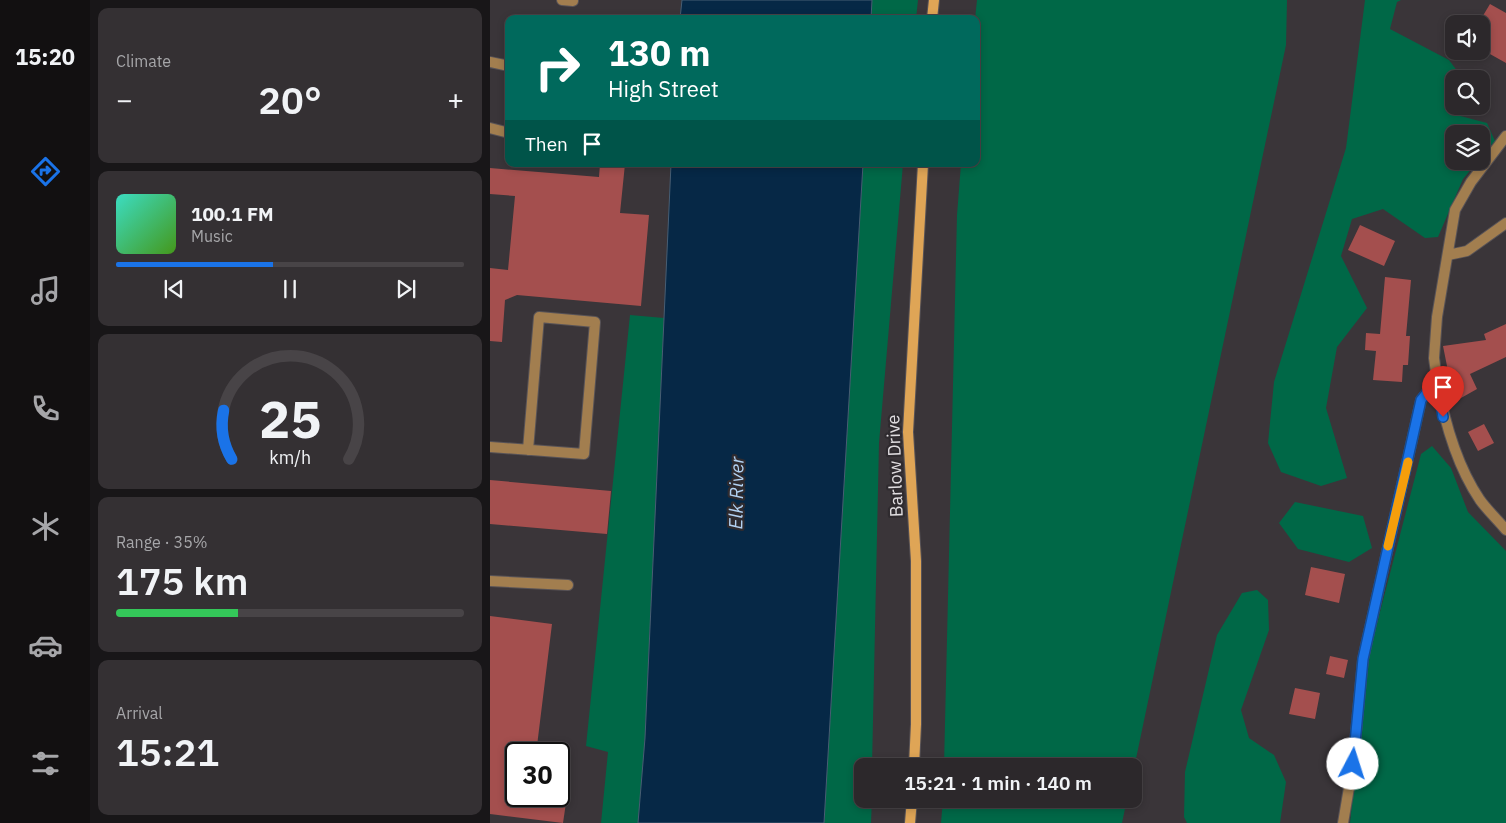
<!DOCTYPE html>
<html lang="en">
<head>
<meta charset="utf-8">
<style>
  body { margin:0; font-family:"IBM Plex Sans",sans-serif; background:#343033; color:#f1f3f6; height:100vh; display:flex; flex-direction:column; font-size:19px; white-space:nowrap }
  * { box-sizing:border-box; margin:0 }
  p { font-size:16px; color:#a6a6a9 }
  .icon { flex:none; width:28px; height:28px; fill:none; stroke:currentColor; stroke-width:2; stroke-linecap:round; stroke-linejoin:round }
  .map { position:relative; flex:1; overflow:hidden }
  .panel { display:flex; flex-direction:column; gap:8px; padding:8px; background:#181618; width:400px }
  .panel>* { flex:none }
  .banner { position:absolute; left:15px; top:15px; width:475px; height:152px; border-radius:10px; box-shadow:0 2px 8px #0003,0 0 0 1px #484447; background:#00695c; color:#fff; overflow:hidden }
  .buttons { position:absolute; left:955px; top:15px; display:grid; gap:10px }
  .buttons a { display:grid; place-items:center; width:45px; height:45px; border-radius:10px; background:#2c282b; box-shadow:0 2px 8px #0003,0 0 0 1px #484447; font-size:25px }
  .speed { position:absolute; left:15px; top:742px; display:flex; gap:10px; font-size:25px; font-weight:700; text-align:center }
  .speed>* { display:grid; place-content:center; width:65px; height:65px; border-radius:50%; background:#2c282b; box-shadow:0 2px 8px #0003,0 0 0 1px #484447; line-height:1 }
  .speed .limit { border:2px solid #111; border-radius:8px; background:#fff; color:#111 }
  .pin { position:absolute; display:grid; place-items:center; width:42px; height:42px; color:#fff; margin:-51px -21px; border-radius:50% 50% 50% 0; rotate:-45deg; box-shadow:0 0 5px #0007 }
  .pin .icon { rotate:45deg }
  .me { position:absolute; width:55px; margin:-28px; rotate:5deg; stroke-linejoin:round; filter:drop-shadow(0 0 4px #0008) }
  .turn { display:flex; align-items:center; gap:18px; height:105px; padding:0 20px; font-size:22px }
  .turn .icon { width:65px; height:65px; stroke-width:2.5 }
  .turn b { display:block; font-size:35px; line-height:42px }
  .then { display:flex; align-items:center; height:48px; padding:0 20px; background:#0003; gap:10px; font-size:19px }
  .big { font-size:38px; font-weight:600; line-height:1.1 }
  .panel .widget { flex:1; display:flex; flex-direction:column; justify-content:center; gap:8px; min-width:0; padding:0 18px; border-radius:10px; background:#343033 }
  .panel .dial { align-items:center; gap:0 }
  .dial svg { height:130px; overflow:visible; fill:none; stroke:#484447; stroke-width:7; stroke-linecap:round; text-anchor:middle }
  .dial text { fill:#f1f3f6; stroke:none }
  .song { display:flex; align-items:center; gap:15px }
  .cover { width:60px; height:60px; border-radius:8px; background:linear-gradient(135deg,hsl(170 70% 55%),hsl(100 70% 35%)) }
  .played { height:5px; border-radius:2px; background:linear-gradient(90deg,#1a73e8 45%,#484447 45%) }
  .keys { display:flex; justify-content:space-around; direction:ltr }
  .heat { display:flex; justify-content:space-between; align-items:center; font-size:28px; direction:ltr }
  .charge { height:8px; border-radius:4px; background:linear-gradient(90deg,#34c759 35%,#484447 0) }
  .trip { position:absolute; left:364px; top:758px; width:288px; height:50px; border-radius:10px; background:#2c282b; box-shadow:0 2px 8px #0003,0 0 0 1px #484447; font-weight:600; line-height:50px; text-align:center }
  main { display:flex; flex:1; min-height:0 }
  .tab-bar { display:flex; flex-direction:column; width:90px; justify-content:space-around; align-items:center; background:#121011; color:#a6a6a9 }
  .tab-bar .icon { width:35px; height:35px }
  .tab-bar .selected { color:#1a73e8 }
  .tab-bar b { font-size:22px; color:#f1f3f6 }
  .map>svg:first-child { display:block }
  .green { fill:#006847 }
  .water { fill:#062846; stroke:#475e74 }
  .building { fill:#a44f4e }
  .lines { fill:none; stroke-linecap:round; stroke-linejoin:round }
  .lane-casing { stroke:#585357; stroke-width:12 }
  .street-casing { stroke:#585357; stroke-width:12 }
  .secondary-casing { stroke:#585357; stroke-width:12 }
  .lane { stroke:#a27e4f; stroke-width:10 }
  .street { stroke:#a27e4f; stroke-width:10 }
  .secondary { stroke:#dfa556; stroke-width:10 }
  .route-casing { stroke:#114b97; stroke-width:12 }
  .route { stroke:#1a73e8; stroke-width:9 }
  .slow { stroke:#f59e0b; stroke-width:9 }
  .labels { text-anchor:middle; stroke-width:4.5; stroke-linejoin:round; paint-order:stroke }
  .street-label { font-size:18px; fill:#e0dde0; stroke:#2f2b2f }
  .water-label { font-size:19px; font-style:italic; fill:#b1d1f2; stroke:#2f2b2f }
</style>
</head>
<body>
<main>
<nav class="tab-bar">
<b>15:20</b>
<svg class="icon selected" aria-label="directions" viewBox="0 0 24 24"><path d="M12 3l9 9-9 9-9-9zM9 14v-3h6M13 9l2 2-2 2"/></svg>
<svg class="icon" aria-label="music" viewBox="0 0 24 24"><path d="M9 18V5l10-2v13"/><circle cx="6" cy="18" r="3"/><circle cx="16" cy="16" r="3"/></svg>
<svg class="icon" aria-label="phone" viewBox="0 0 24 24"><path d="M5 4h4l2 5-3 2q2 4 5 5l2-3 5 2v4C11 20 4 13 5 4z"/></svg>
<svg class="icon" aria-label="climate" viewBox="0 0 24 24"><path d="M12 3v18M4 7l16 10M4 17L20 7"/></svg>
<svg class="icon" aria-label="car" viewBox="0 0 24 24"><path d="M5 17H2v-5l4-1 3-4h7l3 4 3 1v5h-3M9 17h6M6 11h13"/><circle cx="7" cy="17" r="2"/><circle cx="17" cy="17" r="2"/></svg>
<svg class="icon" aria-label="filters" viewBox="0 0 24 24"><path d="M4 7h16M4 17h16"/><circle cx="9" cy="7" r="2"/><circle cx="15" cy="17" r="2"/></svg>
</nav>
<section class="panel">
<div class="widget"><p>Climate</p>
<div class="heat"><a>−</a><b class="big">20°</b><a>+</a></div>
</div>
<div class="widget">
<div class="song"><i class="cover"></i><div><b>100.1 FM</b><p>Music</p></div></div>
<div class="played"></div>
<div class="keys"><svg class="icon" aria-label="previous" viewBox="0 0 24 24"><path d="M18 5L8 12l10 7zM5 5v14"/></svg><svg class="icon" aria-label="pause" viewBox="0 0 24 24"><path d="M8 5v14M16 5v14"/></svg><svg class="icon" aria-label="next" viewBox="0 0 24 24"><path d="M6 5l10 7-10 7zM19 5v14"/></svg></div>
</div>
<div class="widget dial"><svg viewBox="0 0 100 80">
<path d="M14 69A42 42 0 1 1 86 69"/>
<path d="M14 69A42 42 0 0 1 9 39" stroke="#1a73e8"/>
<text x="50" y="56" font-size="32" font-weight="700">25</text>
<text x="50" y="72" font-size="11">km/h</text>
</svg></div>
<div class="widget"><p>Range · 35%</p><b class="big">175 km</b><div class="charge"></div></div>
<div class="widget"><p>Arrival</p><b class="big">15:21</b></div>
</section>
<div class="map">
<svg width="1016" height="823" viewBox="0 0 1016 823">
  <rect width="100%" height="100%" fill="#3a3539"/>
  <path class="green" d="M382 0H428L426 19H381Z
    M487 0H797L796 45 643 773 642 766H454L467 215 471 164H486L485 19Z
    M875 0H911L907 2 900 29 959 60 968 72 966 79H964V91L959 113 997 123 1005 141 991 157V134H964V161H988L973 179 948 237 935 238 893 209 862 219 851 256 877 308 847 347 836 408 857 478 831 486 791 472 778 443 784 382 856 148Z
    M373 164H413L389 443 382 766H372V799H382L381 823H334Z
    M140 315 174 318 155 738 148 823H111L118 752 96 746Z
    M942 446 961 468 978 512 1016 551V823H860L877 662 931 454Z
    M805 502 873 516 882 548 859 562 808 549 789 523Z
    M767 590 778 600 779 630 751 710 759 738 784 755 796 782 790 823H697L694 817 695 772 727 635 752 593Z
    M453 799H637L632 823H451Z"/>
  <path class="water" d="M192 0H382L381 19H190Z
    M181 164H373L334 823H148L155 738Z"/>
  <path class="building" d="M1000 4 1016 13V63L991 49V19Z
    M110 164H135L130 213 159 215 151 306 27 295 15 300 12 342 0 341V268L18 270 25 196 0 194V168L109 177Z
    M870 225 905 241 894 266 858 250Z
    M895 277 921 280 916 336H920L918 365H913L912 382 883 380 886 351 875 350 876 333 890 334Z
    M1016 324V357L980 374 987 389 971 398 963 381H960L953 346 996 340 994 334Z
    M994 424 1004 443 988 451 978 432Z
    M0 480 121 491 117 534 0 524Z
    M821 567 855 574 849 603 815 595Z
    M0 616 62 624 46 754H26V796H77L73 823 0 814Z
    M840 656 858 660 854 678 836 674Z
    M805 688 830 693 825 719 799 714Z"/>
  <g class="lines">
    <defs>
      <path id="lane" d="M0 62 19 66
        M0 128 19 133
        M0 447 94 454 105 322 49 317 38 450
        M0 581 78 585"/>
      <path id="street" d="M72 0 83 1
        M958 255 977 251 1016 223
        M947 380C954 420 967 466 990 500 998 511 1008 520 1016 530
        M853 823 863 764 873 659 931 400 947 380 944 358 947 317 965 210 981 182 1016 136"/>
      <path id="secondary" d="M442 19 444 0
        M424 766 426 724V561L418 432 433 164
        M420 823 422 799"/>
    </defs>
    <use href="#lane" class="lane-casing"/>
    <use href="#street" class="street-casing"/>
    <use href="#secondary" class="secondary-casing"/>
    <use href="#lane" class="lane"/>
    <use href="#street" class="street"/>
    <use href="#secondary" class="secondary"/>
  </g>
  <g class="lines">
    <defs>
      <path id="route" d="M863 764 873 659 931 400 947 380 953 417"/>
    </defs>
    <use href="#route" class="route-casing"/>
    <use href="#route" class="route"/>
    <path class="slow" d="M898 546 918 462"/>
  </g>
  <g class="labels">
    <g class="street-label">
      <text transform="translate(405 466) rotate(-92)" y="6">Barlow Drive</text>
    </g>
    <g class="water-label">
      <text transform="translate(246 493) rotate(-89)" y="7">Elk River</text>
    </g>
  </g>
</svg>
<div class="buttons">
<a><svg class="icon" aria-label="sound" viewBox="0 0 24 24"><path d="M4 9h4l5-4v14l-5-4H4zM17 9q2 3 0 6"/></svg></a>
<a><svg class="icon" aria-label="search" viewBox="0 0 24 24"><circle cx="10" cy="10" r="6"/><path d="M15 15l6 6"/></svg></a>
<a><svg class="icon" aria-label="layers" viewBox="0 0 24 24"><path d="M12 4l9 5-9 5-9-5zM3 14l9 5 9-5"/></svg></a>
</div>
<div class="speed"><div class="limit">30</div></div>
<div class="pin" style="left:953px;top:417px;background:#d93025"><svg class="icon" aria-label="arrive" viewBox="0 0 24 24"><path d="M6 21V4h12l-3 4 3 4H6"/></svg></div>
<svg class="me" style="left:863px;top:764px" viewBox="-20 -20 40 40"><circle r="19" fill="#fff"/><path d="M0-13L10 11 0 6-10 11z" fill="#1a73e8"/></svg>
<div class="trip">15:21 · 1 min · 140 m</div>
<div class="banner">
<div class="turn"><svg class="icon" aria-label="right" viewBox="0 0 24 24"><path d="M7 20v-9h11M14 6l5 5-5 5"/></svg><div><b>130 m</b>High Street</div></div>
<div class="then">Then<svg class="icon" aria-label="arrive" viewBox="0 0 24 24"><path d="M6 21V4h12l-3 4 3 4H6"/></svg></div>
</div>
</div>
</main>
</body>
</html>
